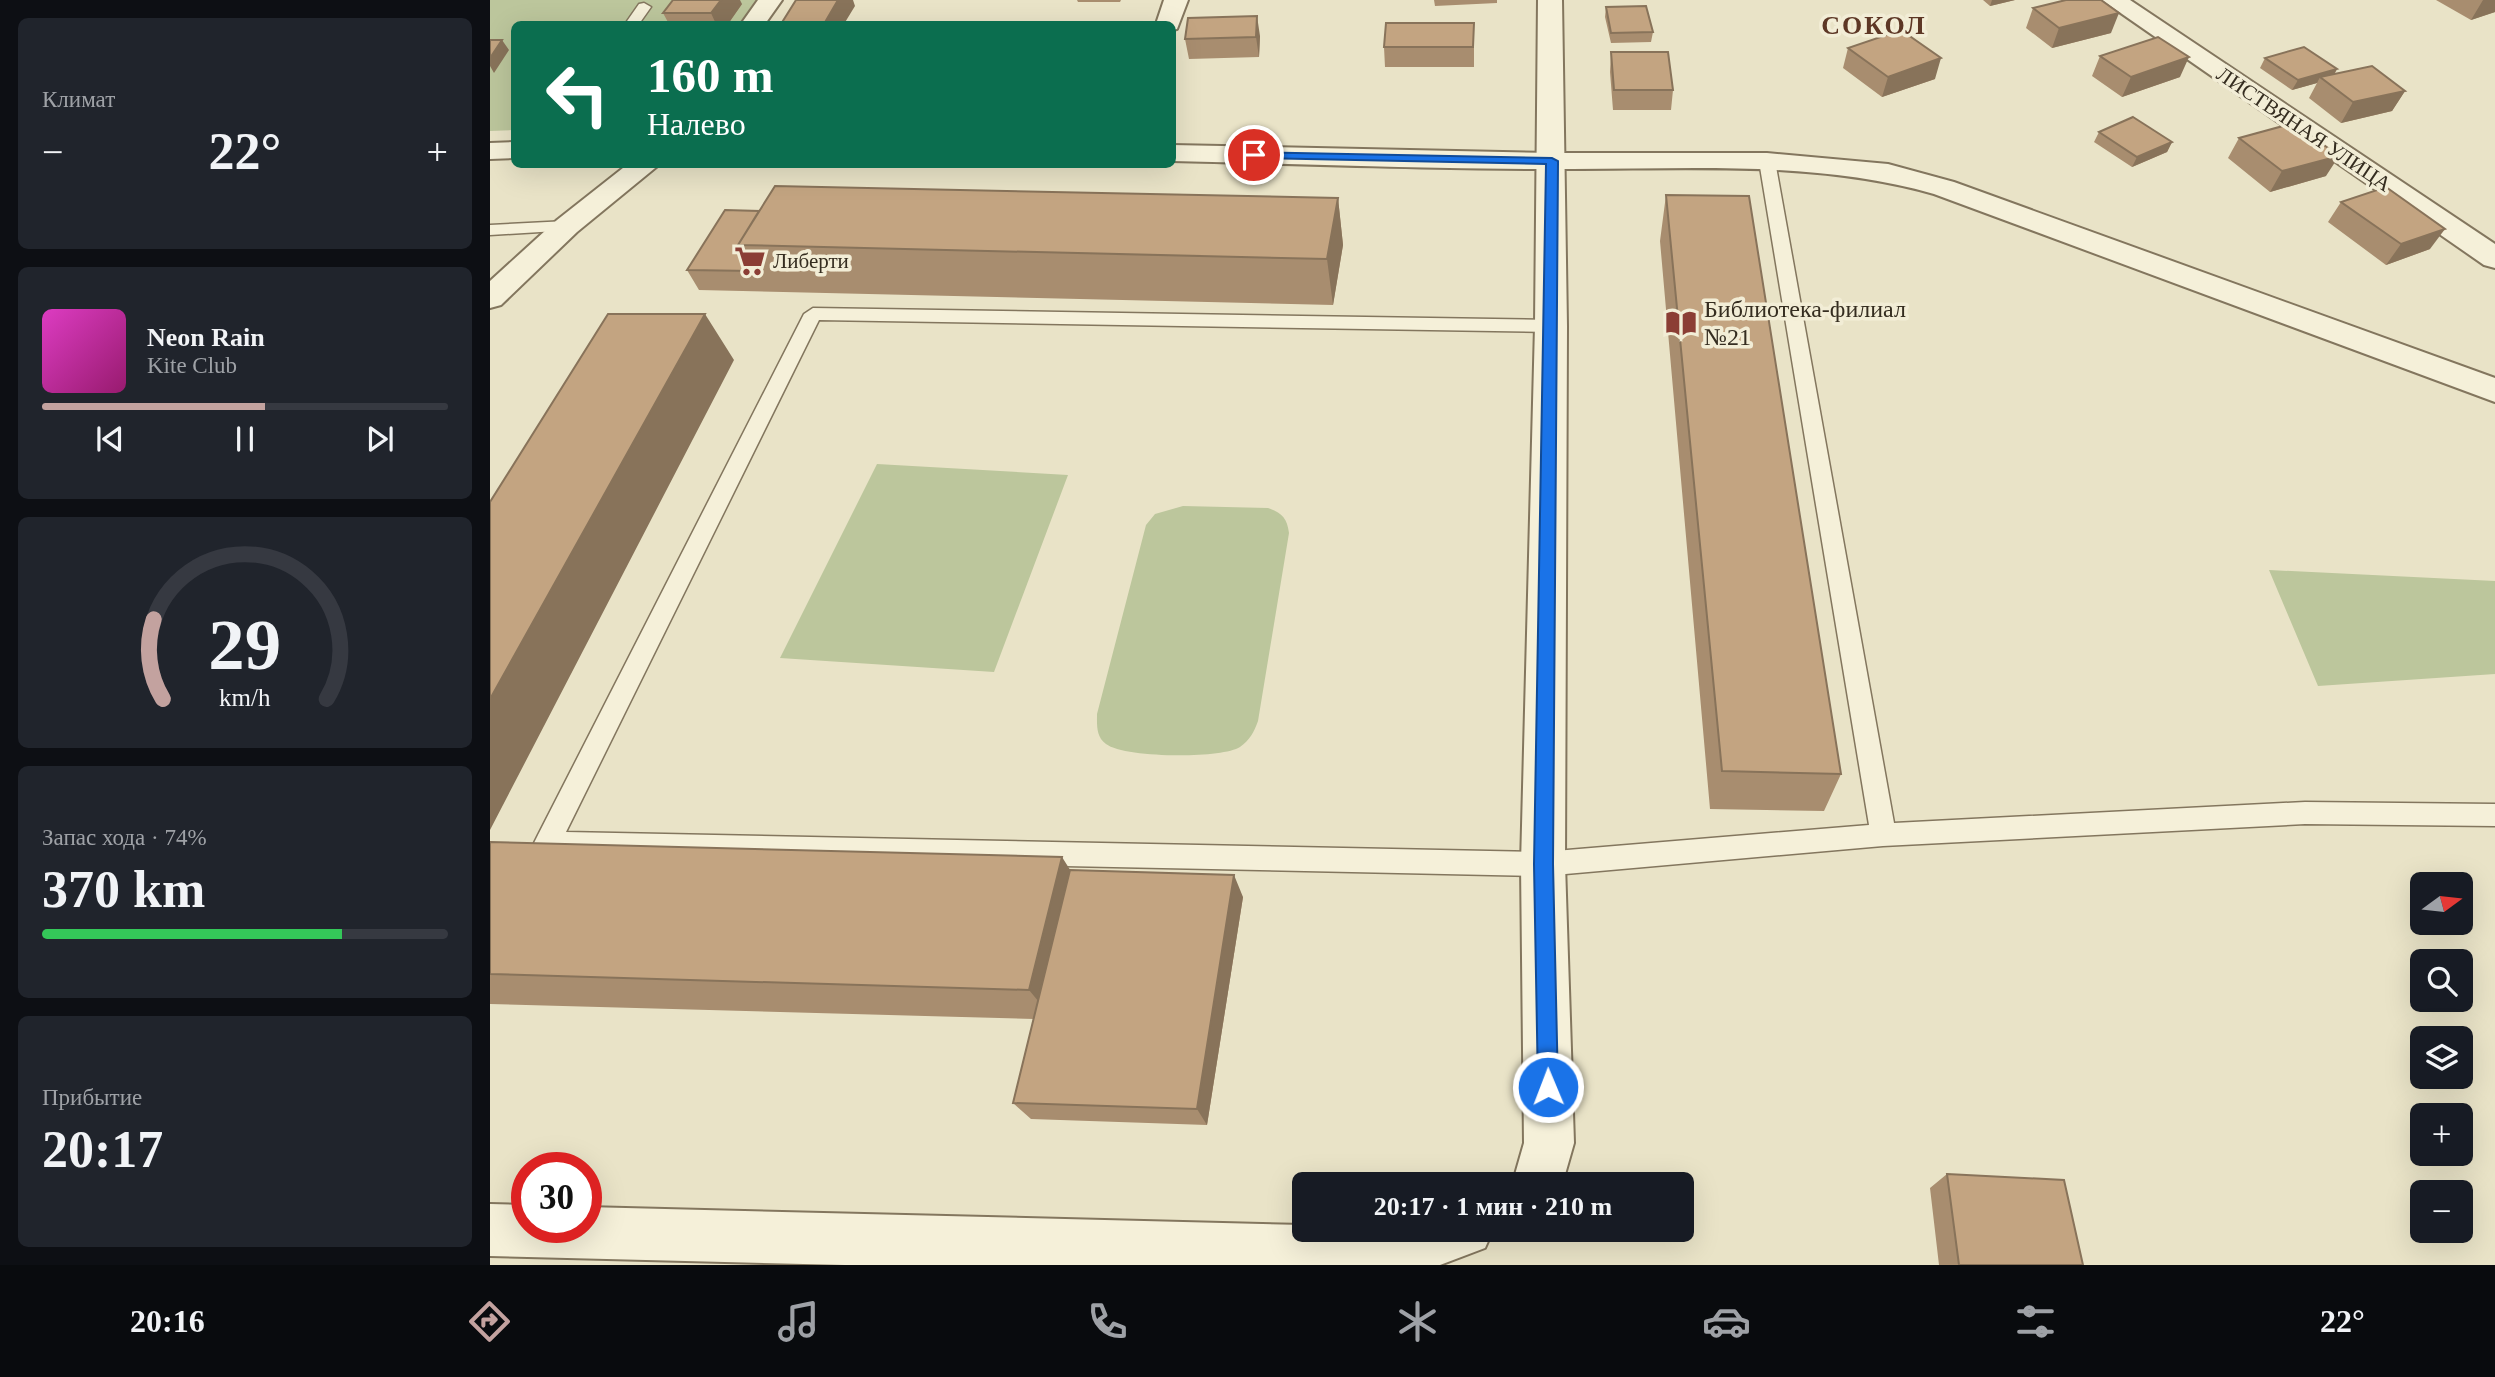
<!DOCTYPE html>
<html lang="ru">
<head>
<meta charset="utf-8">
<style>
  body { margin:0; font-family:"Times New Roman",serif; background:#20242c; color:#f1f3f6; height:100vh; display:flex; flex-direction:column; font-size:26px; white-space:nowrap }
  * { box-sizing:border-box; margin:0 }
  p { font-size:23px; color:#9ea1a6 }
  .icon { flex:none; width:38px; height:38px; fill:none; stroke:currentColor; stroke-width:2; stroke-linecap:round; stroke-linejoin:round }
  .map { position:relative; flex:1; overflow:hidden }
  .drawer { display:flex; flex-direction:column; gap:18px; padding:18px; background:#0d0f14; width:490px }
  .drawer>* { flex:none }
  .top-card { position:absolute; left:21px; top:21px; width:665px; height:147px; border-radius:10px; box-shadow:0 7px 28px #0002; background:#0b6e4f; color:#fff; overflow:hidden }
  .needle { width:46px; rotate:75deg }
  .tools { position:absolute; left:1920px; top:872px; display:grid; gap:14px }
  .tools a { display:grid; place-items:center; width:63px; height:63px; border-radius:10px; background:#171b24; box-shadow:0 7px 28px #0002; font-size:35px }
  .speed { position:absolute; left:21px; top:1152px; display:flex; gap:14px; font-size:35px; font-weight:700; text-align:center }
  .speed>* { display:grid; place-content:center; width:91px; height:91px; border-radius:50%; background:#171b24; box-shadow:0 7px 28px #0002; line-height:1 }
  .speed .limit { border:10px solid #d22; background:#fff; color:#111 }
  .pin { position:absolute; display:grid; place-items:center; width:60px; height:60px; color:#fff; margin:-30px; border:4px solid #fff; border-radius:50%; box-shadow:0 2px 7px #0007 }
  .me { position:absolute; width:77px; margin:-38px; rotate:359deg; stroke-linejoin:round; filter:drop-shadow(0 0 5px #0008) }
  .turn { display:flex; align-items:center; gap:24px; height:147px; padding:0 21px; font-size:32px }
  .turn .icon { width:91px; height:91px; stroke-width:2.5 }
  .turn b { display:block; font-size:49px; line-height:60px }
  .big { font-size:52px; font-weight:800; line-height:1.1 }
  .drawer .card { flex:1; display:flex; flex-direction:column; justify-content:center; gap:10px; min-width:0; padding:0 24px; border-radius:10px; background:#20242c }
  .drawer .dial { align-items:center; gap:0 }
  .dial svg { height:182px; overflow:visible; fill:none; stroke:#363941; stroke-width:7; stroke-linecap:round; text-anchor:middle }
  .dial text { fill:#f1f3f6; stroke:none }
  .song { display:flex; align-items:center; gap:21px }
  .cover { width:84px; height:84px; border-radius:10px; background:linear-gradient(135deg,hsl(310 70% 55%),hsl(320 70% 35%)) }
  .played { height:7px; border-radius:4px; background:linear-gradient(90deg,#c3a29f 55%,#363941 55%) }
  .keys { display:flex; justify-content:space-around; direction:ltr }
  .heat { display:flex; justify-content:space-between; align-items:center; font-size:38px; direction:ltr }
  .charge { height:10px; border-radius:5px; background:linear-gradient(90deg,#34c759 74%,#363941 0) }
  .trip { position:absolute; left:802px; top:1172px; width:402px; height:70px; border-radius:10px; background:#171b24; box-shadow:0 7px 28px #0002; font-weight:800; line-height:70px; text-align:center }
  .tabs { display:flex; height:112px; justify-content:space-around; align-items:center; background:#090b0e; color:#9ea1a6 }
  .tabs .icon { width:49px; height:49px }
  .tabs .on { color:#c3a29f }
  .tabs b { font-size:32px; color:#f1f3f6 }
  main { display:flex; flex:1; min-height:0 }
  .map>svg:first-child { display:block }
  .green { fill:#bcc69c }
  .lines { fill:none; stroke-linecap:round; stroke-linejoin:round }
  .service-casing { stroke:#83765e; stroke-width:3 }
  .minor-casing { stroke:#83765e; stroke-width:4 }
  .tertiary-casing { stroke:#83765e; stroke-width:4 }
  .service { fill:#f5f0d9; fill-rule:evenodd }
  .minor { fill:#f5f0d9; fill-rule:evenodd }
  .tertiary { fill:#f5f0d9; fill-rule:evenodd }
  .wall { fill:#a88d6f }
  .shaded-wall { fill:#88735a }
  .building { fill:#c3a481; stroke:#88735a; stroke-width:2 }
  .route { fill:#1a73e8; stroke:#114b97; stroke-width:2 }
  .labels { text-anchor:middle; stroke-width:7; stroke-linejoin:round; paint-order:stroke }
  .far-street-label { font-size:21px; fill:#352d20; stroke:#f2edd6 }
  .far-poi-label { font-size:21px; fill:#352d20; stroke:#f2edd6; text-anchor:start }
  .poi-label { font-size:24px; fill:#352d20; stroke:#f2edd6; text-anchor:start }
  .far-district-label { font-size:26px; font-weight:bold; letter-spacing:2px; fill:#5d3725; stroke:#f2edd6 }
</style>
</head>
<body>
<main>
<section class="drawer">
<div class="card"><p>Климат</p>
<div class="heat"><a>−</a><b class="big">22°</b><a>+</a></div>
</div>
<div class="card">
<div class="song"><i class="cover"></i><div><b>Neon Rain</b><p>Kite Club</p></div></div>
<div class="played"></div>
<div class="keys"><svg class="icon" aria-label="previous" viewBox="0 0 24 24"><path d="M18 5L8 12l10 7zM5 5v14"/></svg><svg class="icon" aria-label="pause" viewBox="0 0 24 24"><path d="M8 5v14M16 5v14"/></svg><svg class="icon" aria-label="next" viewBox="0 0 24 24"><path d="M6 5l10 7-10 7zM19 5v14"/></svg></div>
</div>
<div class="card dial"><svg viewBox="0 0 100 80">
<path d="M14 69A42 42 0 1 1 86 69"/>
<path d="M14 69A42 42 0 0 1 10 34" stroke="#c3a29f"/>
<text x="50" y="56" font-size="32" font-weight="700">29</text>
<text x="50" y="72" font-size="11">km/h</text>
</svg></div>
<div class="card"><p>Запас хода · 74%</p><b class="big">370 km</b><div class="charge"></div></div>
<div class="card"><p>Прибытие</p><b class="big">20:17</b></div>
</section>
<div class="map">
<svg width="2005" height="1265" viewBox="0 0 2005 1265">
  <rect width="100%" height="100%" fill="#e9e3c7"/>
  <path class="green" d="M0 0H266L249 24H24V130L0 131Z
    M387 464 578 475 504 672 290 658Z
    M693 506 778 508C792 513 797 518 799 533L768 721C764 732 760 740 750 747 731 759 634 758 616 744 606 737 607 725 607 714L656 525 665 514Z
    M1779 570 2005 581V674L1828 686Z"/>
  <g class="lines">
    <defs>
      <path id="service" d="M154 3 161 7 149 24H135L149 4Z
        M1277 156 1285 161 1404 823 1815 802 2005 804V826L1815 824 1393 846 1053 876 57 855 48 851 44 843 48 835 314 314 323 308 1061 320 1070 326 1061 332 329 320 76 832 1053 852 1379 825 1269 161Z
        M77 221 83 222 86 226 83 230 0 235V225Z"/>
      <path id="minor" d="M268 0H292L275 24H251Z
        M674 0H698L687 29 682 30V24H666Z
        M1048 0H1072L1077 326 1075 864 1084 1143 1072 1185H1022L1034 1143 1031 864 1045 326Z
        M1612 0H1640L2005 244V268L1994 265Z
        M24 142V158L0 159V143Z
        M138 164H170L87 232 11 305 0 308V281L67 220Z
        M0 1204 37 1205V1227H96V1207L814 1225V1230H1003L995 1248 950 1265H355L0 1256Z"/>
      <path id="tertiary" d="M682 145 1062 153H1277L1398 164 1464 182 2005 378V402L1444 194C1322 159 1190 170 1064 169 937 169 810 164 682 161Z"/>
    </defs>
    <use href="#service" class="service-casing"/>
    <use href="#minor" class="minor-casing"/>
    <use href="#tertiary" class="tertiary-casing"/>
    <use href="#service" class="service"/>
    <use href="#minor" class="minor"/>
    <use href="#tertiary" class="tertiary"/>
  </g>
  <path class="wall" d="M587 0H631L630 2H588Z
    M944 0H1007V3L945 6Z
    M1493 0H1525L1500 6Z
    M1946 0H2005V12L1981 20Z
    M252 4 238 24H179L173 13Z
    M1116 7 1163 32 1161 42 1121 43 1115 17Z
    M1543 8 1621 33 1562 48 1536 28Z
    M984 23V67H895L894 47Z
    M770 36 769 57 699 59 695 39Z
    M1358 48 1445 79 1392 97 1353 68Z
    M1121 52 1183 90 1181 110H1123L1120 72Z
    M1610 56 1690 77 1632 97 1602 76Z
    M1775 58 1847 69 1844 75 1915 91 1902 111 1851 123 1819 98 1827 83 1802 90 1770 68Z
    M1609 132 1682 142 1677 152 1642 167 1604 142Z
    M1749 138 1836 176 1780 192 1738 158Z
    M1176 195 1351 774 1334 811 1220 809 1170 241Z
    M848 198 853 245 843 305 209 290 197 270 269 211Z
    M1851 202 1940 249 1896 265 1838 222Z
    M0 842 580 870 753 897 717 1125 541 1119 523 1103 544 1019 0 1004Z
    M1457 1174 1593 1265H1449L1440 1188Z"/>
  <path class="shaded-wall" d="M231 0H250L252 4 238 24H226L221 13Z
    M348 0H363L365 6 354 24H334Z
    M1502 0H1525L1500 6Z
    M1993 0H2005V12L1981 20Z
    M1629 13 1621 33 1562 48 1569 28Z
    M767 16 770 36 769 57 766 37Z
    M12 40 19 50 4 73 0 66V58Z
    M1699 57 1690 77 1632 97 1641 77Z
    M1451 58 1445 79 1392 97 1398 77Z
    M1847 69 1841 79 1830 77 1827 83 1802 90 1808 80Z
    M1915 91 1902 111 1851 123 1863 102Z
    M1682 142 1677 152 1642 167 1647 157Z
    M1849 156 1836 176 1780 192 1792 171Z
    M848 198 853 245 843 305 837 259Z
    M1955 229 1940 249 1896 265 1911 244Z
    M215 314 244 360 0 830V699Z
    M572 857 594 892 564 1020 539 990Z
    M744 875 753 897 717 1125 707 1109Z"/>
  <path class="building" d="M183 0H231L221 13H173Z
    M306 0H348L334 24H291Z
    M1576 0H1611L1629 13 1569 28 1543 8Z
    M1156 6 1163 32 1121 33 1116 7Z
    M767 16 766 37 695 39 698 18Z
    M896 23H984L983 47H894Z
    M1411 30 1451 58 1398 77 1358 48Z
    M1668 37 1699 57 1641 77 1610 56Z
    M0 40H12L0 58Z
    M1814 47 1847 69 1808 80 1775 58Z
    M1121 52H1178L1183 90H1124Z
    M1882 66 1915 91 1863 102 1830 77Z
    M1643 117 1682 142 1647 157 1609 132Z
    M1804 123 1849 156 1792 171 1749 138Z
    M285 186 848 198 837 259 248 245Z
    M1896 187 1955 229 1911 244 1851 202Z
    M1176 195 1259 196 1351 774 1232 771Z
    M235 210 269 211 248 245 263 271 197 270Z
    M118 314H215L0 699V502Z
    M0 842 572 857 539 990 0 974Z
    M580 870 744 875 707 1109 523 1103Z
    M1457 1174 1574 1180 1593 1265H1469Z"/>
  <path class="route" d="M760 152 1062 158 1068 161 1063 864 1068 1087 1065 1094 1058 1097 1051 1094 1048 1087 1044 864 1056 164 764 158 758 155Z"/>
  <defs>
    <symbol id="supermarket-bare" viewBox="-9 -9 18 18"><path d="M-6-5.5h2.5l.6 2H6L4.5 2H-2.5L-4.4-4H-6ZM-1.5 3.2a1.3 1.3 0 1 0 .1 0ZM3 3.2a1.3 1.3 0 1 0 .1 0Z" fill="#8b3e35" stroke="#f2edd6" stroke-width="2.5" paint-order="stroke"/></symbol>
    <symbol id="library-bare" viewBox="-9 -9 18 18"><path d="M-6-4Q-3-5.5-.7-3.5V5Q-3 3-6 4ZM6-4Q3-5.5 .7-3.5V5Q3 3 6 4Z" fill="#8b3e35" stroke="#f2edd6" stroke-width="2.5" paint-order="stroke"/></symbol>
  </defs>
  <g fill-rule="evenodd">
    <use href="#supermarket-bare" x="238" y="239" width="44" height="44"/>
    <use href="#library-bare" x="1169" y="301" width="44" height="44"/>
  </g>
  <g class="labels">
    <g class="far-street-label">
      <text transform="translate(1814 129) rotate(34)" y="7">ЛИСТВЯНАЯ УЛИЦА</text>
    </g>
    <g class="far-poi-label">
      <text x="283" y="268">Либерти</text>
    </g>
    <g class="poi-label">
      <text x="1214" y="317">Библиотека-филиал<tspan x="1214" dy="28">№21</tspan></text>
    </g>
    <g class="far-district-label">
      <text x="1384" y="34">СОКОЛ</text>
    </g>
  </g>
</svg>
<div class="tools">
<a><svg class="needle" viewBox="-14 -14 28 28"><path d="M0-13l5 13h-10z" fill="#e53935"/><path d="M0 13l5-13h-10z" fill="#9ea1a6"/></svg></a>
<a><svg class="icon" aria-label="search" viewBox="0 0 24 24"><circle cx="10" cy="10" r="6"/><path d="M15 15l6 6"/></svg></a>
<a><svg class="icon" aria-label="layers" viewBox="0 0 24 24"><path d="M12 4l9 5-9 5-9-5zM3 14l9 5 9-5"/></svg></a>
<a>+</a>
<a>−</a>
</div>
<div class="speed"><div class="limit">30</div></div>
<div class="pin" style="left:764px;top:155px;background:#d93025"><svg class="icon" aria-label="arrive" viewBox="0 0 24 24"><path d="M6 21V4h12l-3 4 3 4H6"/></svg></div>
<svg class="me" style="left:1058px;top:1087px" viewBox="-20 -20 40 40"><circle r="17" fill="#1a73e8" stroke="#fff" stroke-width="3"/><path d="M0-11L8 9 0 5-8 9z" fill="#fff"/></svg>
<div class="trip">20:17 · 1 мин · 210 m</div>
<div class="top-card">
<div class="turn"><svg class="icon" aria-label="left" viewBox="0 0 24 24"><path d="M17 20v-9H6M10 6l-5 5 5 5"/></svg><div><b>160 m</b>Налево</div></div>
</div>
</div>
</main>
<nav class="tabs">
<b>20:16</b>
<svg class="icon on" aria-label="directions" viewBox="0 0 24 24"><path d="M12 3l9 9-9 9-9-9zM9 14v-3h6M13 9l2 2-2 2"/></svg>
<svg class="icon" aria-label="music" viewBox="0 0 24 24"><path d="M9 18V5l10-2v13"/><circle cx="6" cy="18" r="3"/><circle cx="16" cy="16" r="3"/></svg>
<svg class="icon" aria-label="phone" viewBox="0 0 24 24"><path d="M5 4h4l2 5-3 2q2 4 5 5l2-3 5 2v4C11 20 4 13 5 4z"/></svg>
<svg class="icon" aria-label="climate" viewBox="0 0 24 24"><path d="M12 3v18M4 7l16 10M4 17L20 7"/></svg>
<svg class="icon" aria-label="car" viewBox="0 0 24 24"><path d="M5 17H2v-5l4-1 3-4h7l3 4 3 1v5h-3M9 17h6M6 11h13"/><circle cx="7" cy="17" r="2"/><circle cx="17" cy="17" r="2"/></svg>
<svg class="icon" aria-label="filters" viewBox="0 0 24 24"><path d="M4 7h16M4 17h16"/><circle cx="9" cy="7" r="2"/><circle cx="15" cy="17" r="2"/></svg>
<b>22°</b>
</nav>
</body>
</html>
